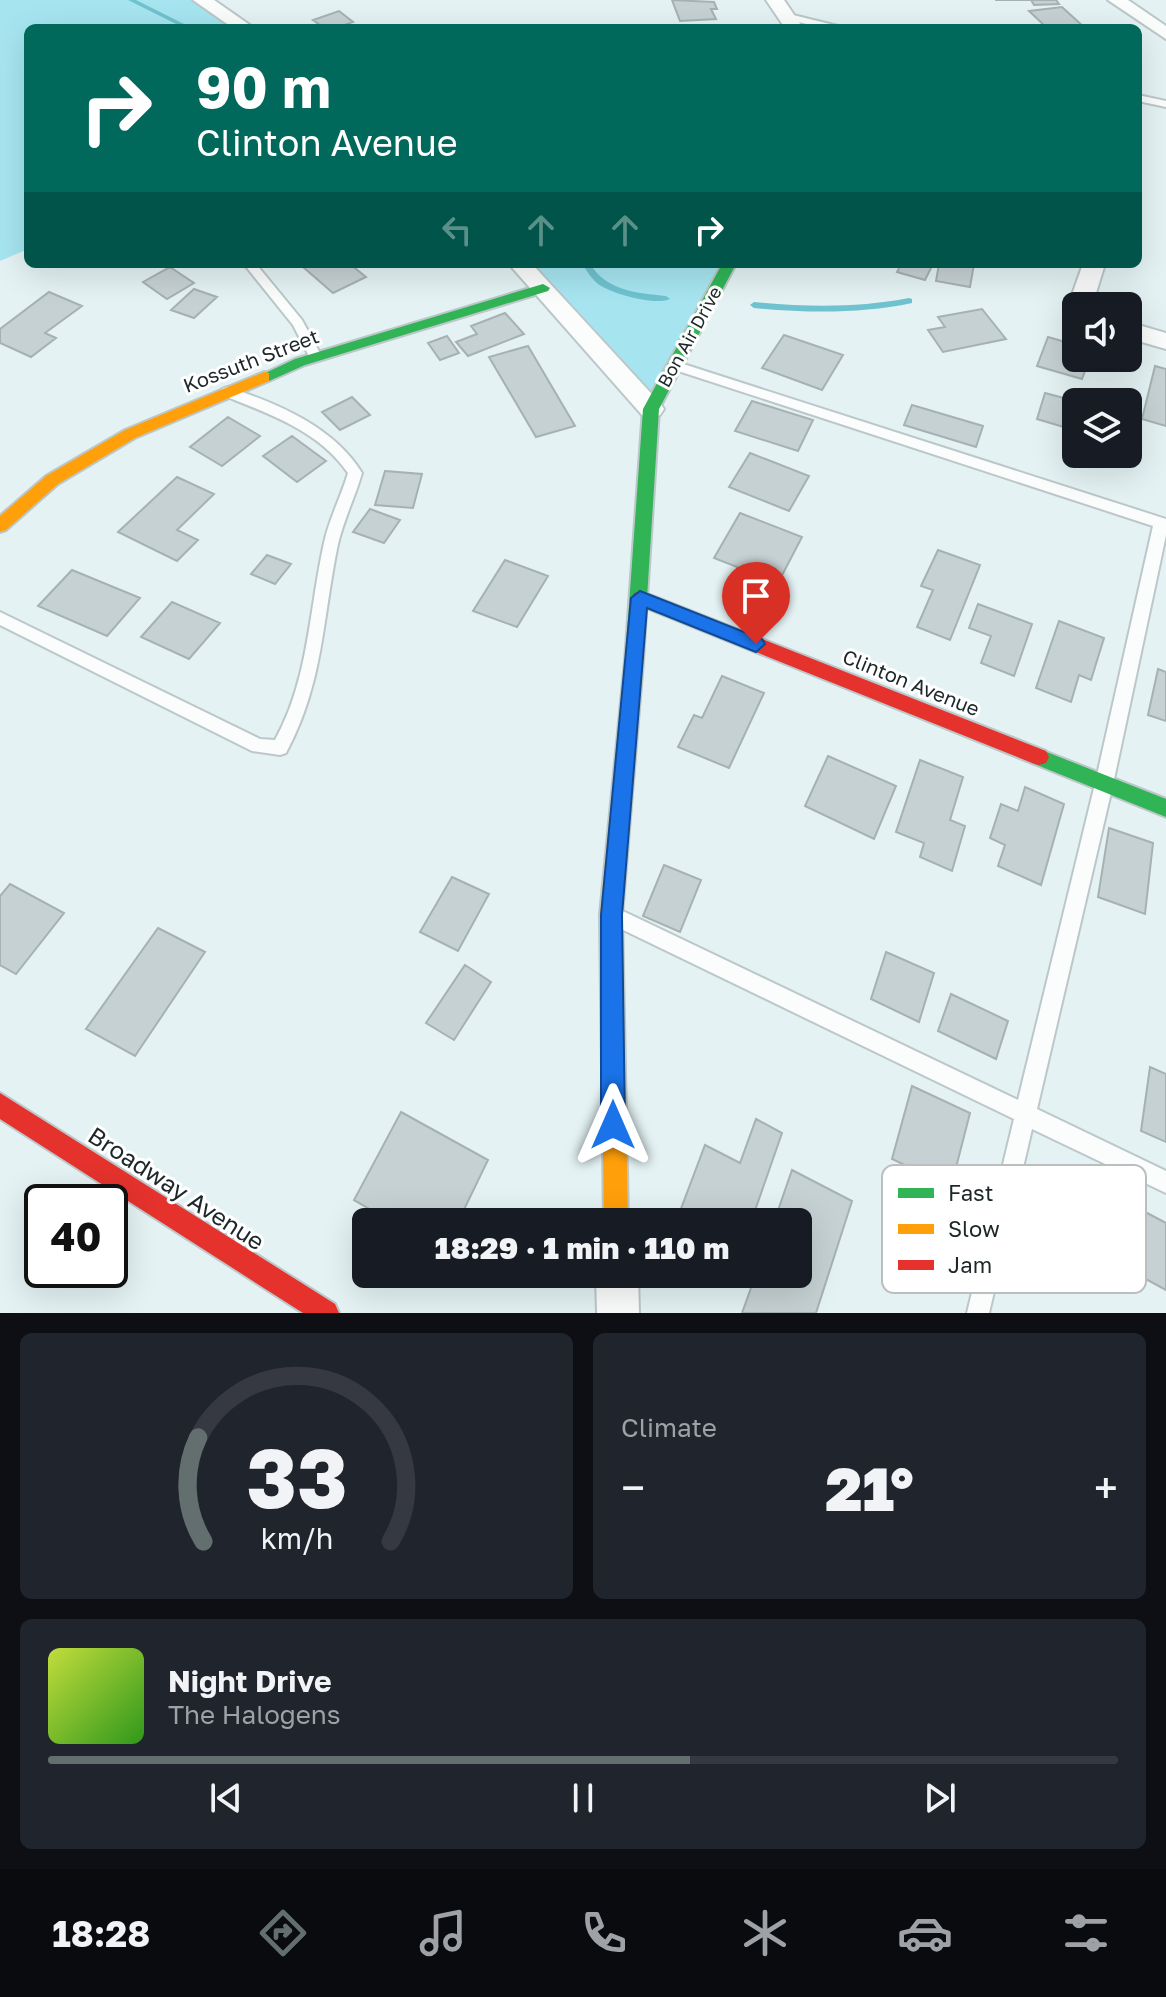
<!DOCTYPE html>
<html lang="en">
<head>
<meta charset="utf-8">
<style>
  body { margin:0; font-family:"Golos Text",sans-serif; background:#20242c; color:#f1f3f6; height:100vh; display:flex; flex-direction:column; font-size:30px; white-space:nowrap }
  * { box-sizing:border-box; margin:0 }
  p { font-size:26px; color:#9ea1a6 }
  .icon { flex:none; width:44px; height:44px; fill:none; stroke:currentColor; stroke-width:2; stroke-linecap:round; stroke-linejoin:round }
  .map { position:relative; height:1313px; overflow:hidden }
  .side { display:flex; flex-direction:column; gap:20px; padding:20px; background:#0d0f14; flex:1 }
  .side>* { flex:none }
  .banner { position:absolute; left:24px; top:24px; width:1118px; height:244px; border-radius:12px; box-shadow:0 8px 32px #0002; background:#00695c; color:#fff; overflow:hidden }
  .buttons { position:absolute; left:1062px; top:292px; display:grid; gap:16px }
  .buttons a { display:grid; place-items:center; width:80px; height:80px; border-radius:12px; background:#171b24; box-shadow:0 8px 32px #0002; font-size:40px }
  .speed { position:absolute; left:24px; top:1184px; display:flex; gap:16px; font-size:40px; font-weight:700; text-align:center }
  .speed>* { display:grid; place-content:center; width:104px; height:104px; border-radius:50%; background:#171b24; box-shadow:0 8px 32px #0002; line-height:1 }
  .speed .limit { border:4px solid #111; border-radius:12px; background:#fff; color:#111 }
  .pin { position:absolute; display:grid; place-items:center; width:68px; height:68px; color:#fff; margin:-82px -34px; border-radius:50% 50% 50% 0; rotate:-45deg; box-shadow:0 0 8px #0007 }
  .pin .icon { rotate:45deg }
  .me { position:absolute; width:88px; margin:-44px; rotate:0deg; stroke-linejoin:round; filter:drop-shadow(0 0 6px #0008) }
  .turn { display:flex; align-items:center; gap:28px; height:168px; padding:0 40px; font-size:36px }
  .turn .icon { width:104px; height:104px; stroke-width:2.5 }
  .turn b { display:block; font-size:56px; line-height:68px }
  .lanes { display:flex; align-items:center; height:76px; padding:0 40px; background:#0003; justify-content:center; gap:40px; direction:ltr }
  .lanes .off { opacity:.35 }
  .big { font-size:60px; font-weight:800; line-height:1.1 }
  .side .card { flex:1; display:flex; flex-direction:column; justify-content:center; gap:12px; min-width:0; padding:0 28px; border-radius:12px; background:#20242c }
  .side .dial { align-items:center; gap:0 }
  .dial svg { height:208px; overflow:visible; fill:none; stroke:#363941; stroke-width:7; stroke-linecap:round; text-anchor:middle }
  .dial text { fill:#f1f3f6; stroke:none }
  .song { display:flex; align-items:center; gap:24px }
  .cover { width:96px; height:96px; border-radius:12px; background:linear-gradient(135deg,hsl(70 70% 55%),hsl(110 70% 35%)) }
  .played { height:8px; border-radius:4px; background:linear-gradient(90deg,#636e6f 60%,#363941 60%) }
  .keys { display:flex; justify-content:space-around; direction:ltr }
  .heat { display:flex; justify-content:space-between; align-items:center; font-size:44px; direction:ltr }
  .side .tiles { flex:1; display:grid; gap:20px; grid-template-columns:1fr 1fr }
  .card:last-child { grid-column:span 2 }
  .trip { position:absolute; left:352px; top:1208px; width:460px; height:80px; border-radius:12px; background:#171b24; box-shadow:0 8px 32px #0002; font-weight:800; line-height:80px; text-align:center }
  .dock { display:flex; height:128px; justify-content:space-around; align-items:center; background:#090b0e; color:#9ea1a6 }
  .dock .icon { width:56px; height:56px }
  .dock .current { color:#636e6f }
  .dock b { font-size:36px; color:#f1f3f6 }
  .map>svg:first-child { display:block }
  .green { fill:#a6e5f0 }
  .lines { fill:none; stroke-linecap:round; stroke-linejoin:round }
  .stream { fill:#6fc2cf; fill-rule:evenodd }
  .building { fill:#c6d1d3; stroke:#a6b1b2; stroke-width:2 }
  .lane-casing { stroke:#bcc7c9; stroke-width:4 }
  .street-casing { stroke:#bcc7c9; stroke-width:4 }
  .fast-casing { stroke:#bcc7c9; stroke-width:4 }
  .slow-casing { stroke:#bcc7c9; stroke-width:4 }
  .jam-casing { stroke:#bcc7c9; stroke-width:4 }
  .lane { fill:#fbfdfd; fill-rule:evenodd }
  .street { fill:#fbfdfd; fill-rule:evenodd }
  .fast { fill:#30b455; fill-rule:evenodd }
  .slow { fill:#ff9f0a; fill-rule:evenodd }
  .jam { fill:#e5322d; fill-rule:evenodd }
  .route { fill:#1a73e8; stroke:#114b97; stroke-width:2 }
  .labels { text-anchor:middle; stroke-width:6; stroke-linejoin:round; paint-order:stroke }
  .far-street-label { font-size:18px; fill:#1d2728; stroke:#fff }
  .street-label { font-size:20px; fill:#1d2728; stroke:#fff }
  .near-street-label { font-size:24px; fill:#1d2728; stroke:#fff }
  .key { fill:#fff; stroke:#bbbebe; stroke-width:2 }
  .key-label { font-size:22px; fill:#1d2728 }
</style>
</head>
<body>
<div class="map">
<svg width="1166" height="1313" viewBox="0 0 1166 1313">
  <rect width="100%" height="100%" fill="#e4f2f4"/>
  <path class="green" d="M0 0H202L245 28H28V249L0 261Z
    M520 264H729L651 409Z"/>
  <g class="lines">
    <path class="stream" d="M128 0H136L192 28H184Z
      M582 264H590C607 291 637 293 666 296L670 299C656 306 612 294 598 284 591 278 587 271 582 264Z
      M909 298 912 299V303C860 314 807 313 754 308L750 305 754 302C807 307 857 308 909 298Z"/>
  </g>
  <path class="building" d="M672 0 714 2 717 9H711L716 19 680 21Z
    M995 0H1056L1059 4 1034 5 1031 0Z
    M1062 7 1085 28H1047L1029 11Z
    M339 11 353 22 336 28H324L313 20Z
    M310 264H350L366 277 333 293 303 267Z
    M901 264H933L925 280 897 272Z
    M939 264H974L970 287 936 281Z
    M170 267 194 283 167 299 143 282Z
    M194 289 217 297 194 318 171 310Z
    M49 292 82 306 45 333 56 338 31 357 0 343V329Z
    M982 309 1006 339 943 352 928 330 945 327 938 317Z
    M505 313 524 334 468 356 456 342 477 334 471 326Z
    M784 335 843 355 822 390 762 368Z
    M447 336 459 353 440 360 428 343Z
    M1048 337 1076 345V358H1090L1082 379 1037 366Z
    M528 346 575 426 536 437 489 357Z
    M1155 366 1166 369V426L1142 419Z
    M1045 393 1075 401 1067 428 1037 419Z
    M352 397 370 415 340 430 322 412Z
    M752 401 813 420 798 451 735 431Z
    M912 405 983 426 976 447 904 425Z
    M228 417 260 436 222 466 190 447Z
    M292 436 326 461 297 482 263 456Z
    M750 453 809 476 789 511 729 487Z
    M385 471 422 474 413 508 375 505Z
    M177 477 214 494 177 530 198 540 177 561 118 532Z
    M370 509 400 520 384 543 353 532Z
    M740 513 802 537 778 583 714 558Z
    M938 550 980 565 950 640 917 627 933 590 921 586Z
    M267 555 291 564 275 584 251 574Z
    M505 560 548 576 517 627 473 611Z
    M72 570 140 598 107 636 38 606Z
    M172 602 220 623 189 659 141 637Z
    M978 604 1032 624 1014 676 981 663 991 636 969 628Z
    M1059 621 1104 638 1091 680 1079 675 1071 702 1036 688Z
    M1158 669 1166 672V721L1148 715Z
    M722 676 764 693 729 768 678 747 694 715 702 718Z
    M828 756 896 786 874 839 805 806Z
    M920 760 963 777 950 820 965 826 952 871 920 857 924 843 896 832Z
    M1025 787 1064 804 1041 885 998 866 1005 845 990 838 1001 804 1018 811Z
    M1109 828 1153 843 1145 914 1098 897Z
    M664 865 701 880 680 932 643 916Z
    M452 877 489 894 458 951 420 932Z
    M10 884 64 913 16 974 0 965V896Z
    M158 928 205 952 135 1056 86 1029Z
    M886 952 934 973 919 1022 871 999Z
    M465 965 491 982 454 1040 426 1023Z
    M951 994 1008 1021 996 1059 938 1031Z
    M1150 1067 1166 1074V1142L1141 1131Z
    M912 1086 970 1113 951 1187 892 1159Z
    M401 1112 488 1160 458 1222H392L354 1200Z
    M756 1119 782 1133 751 1222H676L705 1145 740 1163Z
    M792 1170 852 1201 816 1313H742L756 1274H798V1222H774Z
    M1132 1205 1166 1223V1290L1120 1265Z"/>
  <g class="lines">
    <defs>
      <path id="lane" d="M789 14 838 26 840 28H823L786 19V15Z
        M1138 95 1166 101V107L1138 101Z
        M244 264H256L302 320 322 357 321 360H311L293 325Z
        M674 361 1166 519V535L1113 784 1037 1109 1166 1171V1193L1032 1129 989 1313H967L1014 1119 613 925 611 919 613 913 620 910 627 913 1018 1100 1095 784 1153 526 669 368 668 365Z
        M227 387C277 403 334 427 362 473 355 497 344 519 338 544 322 620 324 682 286 753L280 755 252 751 0 625V612L260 739 275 740C309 679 309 610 324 543 329 519 341 497 348 473 318 430 269 414 222 395V389Z"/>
      <path id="street" d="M193 0H214L254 28H233Z
        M766 0H784L803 28H785Z
        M1108 0H1128L1166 26V39Z
        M509 264H532L660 403 664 409 660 415 651 418 642 415Z
        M1083 264H1105L1092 306H1076V312L1068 306Z
        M1128 322 1166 333V349L1128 338Z
        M596 1274H638L639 1313H597Z"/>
      <path id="fast" d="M722 264H736L659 409 643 661 640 666H628L625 661 643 409Z
        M543 284 550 288 548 291 305 365 269 381H259L257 377 295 359Z
        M1039 749 1166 799V817L1032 763 1029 757 1032 751Z"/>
      <path id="slow" d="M264 372 269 373V381L135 438 58 484 6 530 0 532V516L46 476 125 430Z
        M634 653 640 656 643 661 622 915 628 1222H604L600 915 625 661 628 656Z"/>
      <path id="jam" d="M640 591 1046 751 1049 757 1046 763 1039 765 1032 763 634 603 631 598 634 593Z
        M0 1093 335 1304 339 1313H303L0 1119Z"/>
    </defs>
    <use href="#lane" class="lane-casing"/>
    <use href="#street" class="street-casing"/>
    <use href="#fast" class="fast-casing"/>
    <use href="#slow" class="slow-casing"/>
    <use href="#jam" class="jam-casing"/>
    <use href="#lane" class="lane"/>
    <use href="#street" class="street"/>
    <use href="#fast" class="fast"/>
    <use href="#slow" class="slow"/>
    <use href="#jam" class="jam"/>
  </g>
  <path class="route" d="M640 591 762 639 765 644 756 652 647 608 622 915 625 1125 621 1134 613 1137 605 1134 601 1125V915L631 598Z"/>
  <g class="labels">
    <g class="far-street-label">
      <text transform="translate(690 337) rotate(-61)" y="6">Bon Air Drive</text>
    </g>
    <g class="street-label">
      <text transform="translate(251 361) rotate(-21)" y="7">Kossuth Street</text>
      <text transform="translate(911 683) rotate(22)" y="7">Clinton Avenue</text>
    </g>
    <g class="near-street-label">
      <text transform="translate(176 1189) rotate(33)" y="8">Broadway Avenue</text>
    </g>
  </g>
  <rect x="882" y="1165" width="264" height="128" rx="12" class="key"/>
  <rect x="898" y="1188" width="36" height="10" fill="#30b455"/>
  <rect x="898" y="1224" width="36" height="10" fill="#ff9f0a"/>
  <rect x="898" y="1260" width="36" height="10" fill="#e5322d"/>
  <g class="key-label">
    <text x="948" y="1201">Fast</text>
    <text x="948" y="1237">Slow</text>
    <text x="948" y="1273">Jam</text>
  </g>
</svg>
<div class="buttons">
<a><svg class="icon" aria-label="sound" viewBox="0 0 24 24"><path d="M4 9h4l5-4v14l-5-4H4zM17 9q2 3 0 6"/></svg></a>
<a><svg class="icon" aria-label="layers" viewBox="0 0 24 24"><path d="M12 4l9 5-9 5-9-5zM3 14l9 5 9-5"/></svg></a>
</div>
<div class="speed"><div class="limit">40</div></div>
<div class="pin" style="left:756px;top:644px;background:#d93025"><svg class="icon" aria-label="arrive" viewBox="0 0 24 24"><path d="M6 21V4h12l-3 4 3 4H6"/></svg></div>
<svg class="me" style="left:613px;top:1125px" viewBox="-20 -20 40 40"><path d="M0-17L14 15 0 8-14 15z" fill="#1a73e8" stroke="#fff" stroke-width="4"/></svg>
<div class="trip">18:29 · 1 min · 110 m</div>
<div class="banner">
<div class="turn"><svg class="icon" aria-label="right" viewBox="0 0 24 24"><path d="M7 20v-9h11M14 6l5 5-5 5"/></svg><div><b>90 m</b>Clinton Avenue</div></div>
<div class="lanes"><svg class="icon off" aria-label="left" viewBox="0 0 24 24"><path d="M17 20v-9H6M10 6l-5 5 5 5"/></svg><svg class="icon off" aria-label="ahead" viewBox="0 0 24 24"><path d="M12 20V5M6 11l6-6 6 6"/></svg><svg class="icon off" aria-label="ahead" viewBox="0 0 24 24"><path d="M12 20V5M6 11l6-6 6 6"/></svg><svg class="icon" aria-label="right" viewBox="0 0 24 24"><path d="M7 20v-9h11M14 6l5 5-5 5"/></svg></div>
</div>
</div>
<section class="side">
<div class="tiles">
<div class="card dial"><svg viewBox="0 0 100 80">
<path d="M14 69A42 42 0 1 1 86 69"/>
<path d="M14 69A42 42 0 0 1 12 29" stroke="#636e6f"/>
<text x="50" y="56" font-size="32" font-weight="700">33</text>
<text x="50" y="72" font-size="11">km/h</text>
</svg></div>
<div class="card"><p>Climate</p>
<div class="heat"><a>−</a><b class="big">21°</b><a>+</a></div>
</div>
<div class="card">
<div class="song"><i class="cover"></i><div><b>Night Drive</b><p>The Halogens</p></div></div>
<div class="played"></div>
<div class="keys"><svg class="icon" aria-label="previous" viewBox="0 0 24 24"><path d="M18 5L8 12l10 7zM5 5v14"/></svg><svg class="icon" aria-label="pause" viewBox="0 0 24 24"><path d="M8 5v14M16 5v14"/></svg><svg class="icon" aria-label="next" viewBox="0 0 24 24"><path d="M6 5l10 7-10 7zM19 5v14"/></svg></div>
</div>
</div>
</section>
<nav class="dock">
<b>18:28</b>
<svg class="icon current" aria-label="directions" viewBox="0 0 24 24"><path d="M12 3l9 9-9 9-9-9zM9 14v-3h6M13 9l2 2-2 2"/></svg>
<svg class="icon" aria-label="music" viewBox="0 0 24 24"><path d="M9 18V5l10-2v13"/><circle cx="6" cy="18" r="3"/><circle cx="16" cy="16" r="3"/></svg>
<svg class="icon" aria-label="phone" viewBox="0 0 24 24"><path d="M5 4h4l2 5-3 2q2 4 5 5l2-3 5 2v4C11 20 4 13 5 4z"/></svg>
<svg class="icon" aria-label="climate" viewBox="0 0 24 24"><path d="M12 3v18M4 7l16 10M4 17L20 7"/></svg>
<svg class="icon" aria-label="car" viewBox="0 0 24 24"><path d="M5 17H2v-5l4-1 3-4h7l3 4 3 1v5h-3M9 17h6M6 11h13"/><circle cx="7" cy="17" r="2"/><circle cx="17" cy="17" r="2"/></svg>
<svg class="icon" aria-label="filters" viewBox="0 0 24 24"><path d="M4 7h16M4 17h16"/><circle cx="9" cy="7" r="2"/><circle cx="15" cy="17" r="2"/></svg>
</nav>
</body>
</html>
